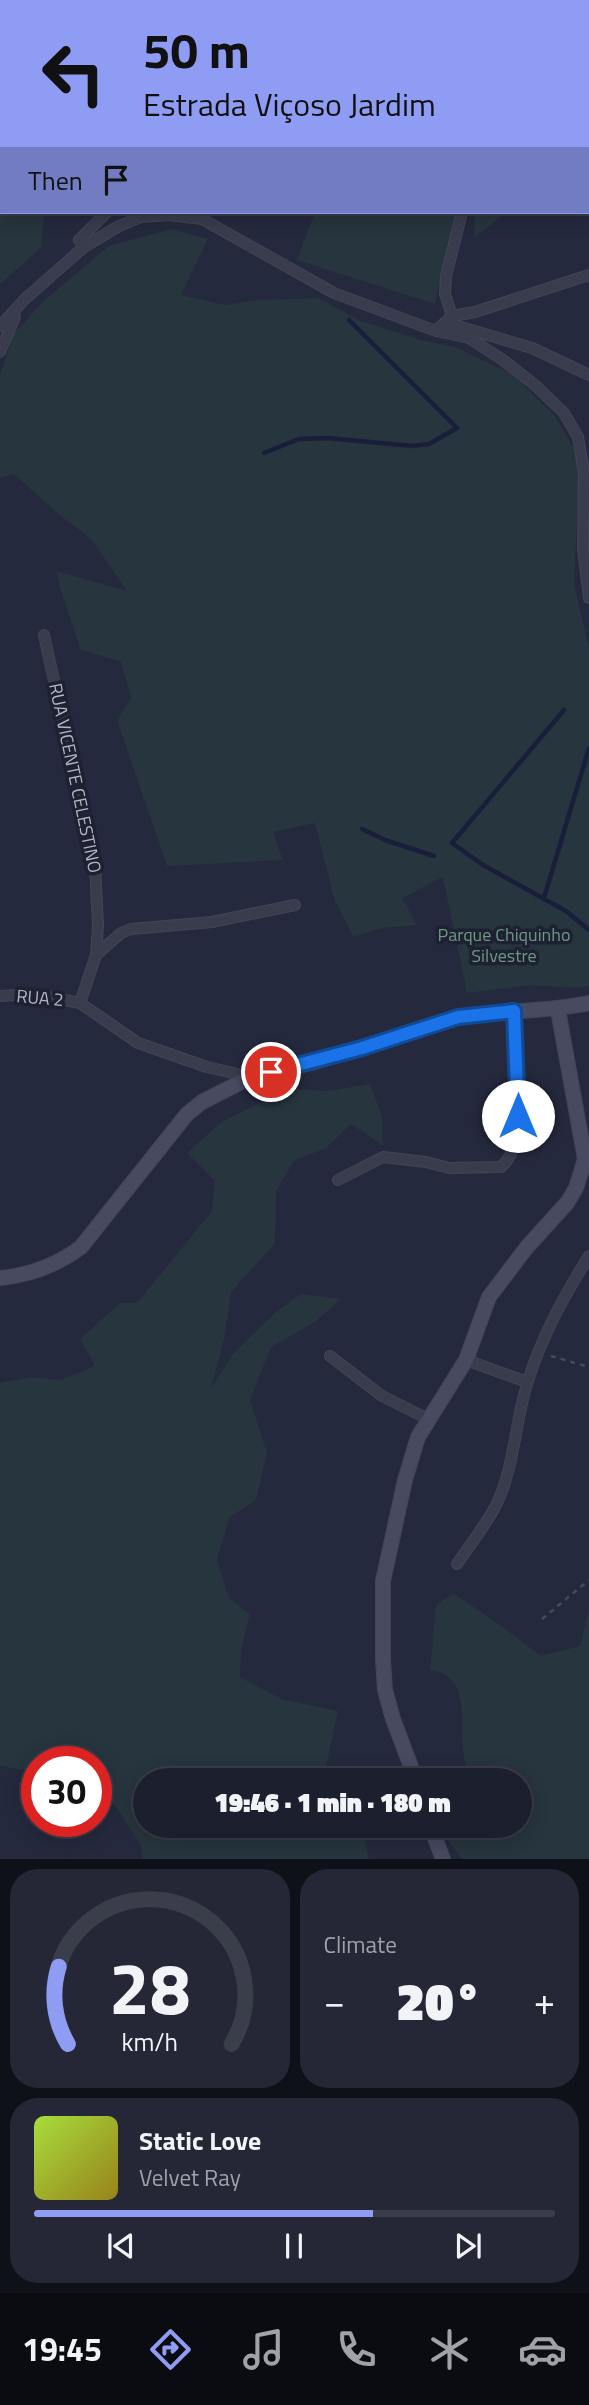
<!DOCTYPE html>
<html lang="en">
<head>
<meta charset="utf-8">
<style>
  body { margin:0; font-family:"Titillium Web",sans-serif; background:#252736; color:#f1f3f6; height:100vh; display:flex; flex-direction:column; font-size:26px; white-space:nowrap }
  * { box-sizing:border-box; margin:0 }
  p { font-size:23px; color:#a0a2aa }
  .icon { flex:none; width:38px; height:38px; fill:none; stroke:currentColor; stroke-width:2; stroke-linecap:round; stroke-linejoin:round }
  .map { position:relative; height:1859px; overflow:hidden }
  .panel { display:flex; flex-direction:column; gap:10px; padding:10px; background:#0f1119; flex:1 }
  .panel>* { flex:none }
  .top-card { position:absolute; left:0px; top:0px; width:590px; height:214px; box-shadow:0 4px 18px #0003,0 0 0 2px #3a3d4a; background:#8f9cf3; color:#111; overflow:hidden }
  .speed { position:absolute; left:21px; top:1746px; display:flex; gap:14px; font-size:35px; font-weight:700; text-align:center }
  .speed>* { display:grid; place-content:center; width:91px; height:91px; border-radius:50%; background:#1c1f2e; box-shadow:0 4px 18px #0003,0 0 0 2px #3a3d4a; line-height:1 }
  .speed .limit { border:10px solid #d22; background:#fff; color:#111 }
  .pin { position:absolute; display:grid; place-items:center; width:60px; height:60px; color:#fff; margin:-30px; border:4px solid #fff; border-radius:50%; box-shadow:0 2px 7px #0007 }
  .me { position:absolute; width:77px; margin:-38px; rotate:0deg; stroke-linejoin:round; filter:drop-shadow(0 0 5px #0008) }
  .turn { display:flex; align-items:center; gap:24px; height:147px; padding:0 28px; font-size:32px }
  .turn .icon { width:91px; height:91px; stroke-width:2.5 }
  .turn b { display:block; font-size:49px; line-height:60px }
  .then { display:flex; align-items:center; height:66px; padding:0 28px; background:#0003; gap:14px; font-size:26px }
  .big { font-size:52px; font-weight:800; line-height:1.1 }
  .panel .widget { flex:1; display:flex; flex-direction:column; justify-content:center; gap:10px; min-width:0; padding:0 24px; border-radius:28px; background:#252736 }
  .panel .dial { align-items:center; gap:0 }
  .dial svg { height:182px; overflow:visible; fill:none; stroke:#3a3d4a; stroke-width:7; stroke-linecap:round; text-anchor:middle }
  .dial text { fill:#f1f3f6; stroke:none }
  .song { display:flex; align-items:center; gap:21px }
  .cover { width:84px; height:84px; border-radius:10px; background:linear-gradient(135deg,hsl(80 70% 55%),hsl(50 70% 35%)) }
  .played { height:7px; border-radius:4px; background:linear-gradient(90deg,#8f9cf3 65%,#3a3d4a 65%) }
  .keys { display:flex; justify-content:space-around; direction:ltr }
  .heat { display:flex; justify-content:space-between; align-items:center; font-size:38px; direction:ltr }
  .panel .tiles { flex:1; display:grid; gap:10px; grid-template-columns:1fr 1fr }
  .widget:last-child { grid-column:span 2 }
  .trip { position:absolute; left:133px; top:1768px; width:399px; height:70px; border-radius:35px; background:#1c1f2e; box-shadow:0 4px 18px #0003,0 0 0 2px #3a3d4a; font-weight:800; line-height:70px; text-align:center }
  .menu { display:flex; height:112px; justify-content:space-around; align-items:center; background:#0b0c12; color:#a0a2aa }
  .menu .icon { width:49px; height:49px }
  .menu .selected { color:#8f9cf3 }
  .menu b { font-size:32px; color:#f1f3f6 }
  .map>svg:first-child { display:block }
  .green { fill:#27353e }
  .lines { fill:none; stroke-linecap:round; stroke-linejoin:round }
  .stream { stroke:#191e3a; stroke-width:4.5 }
  .street-casing { stroke:#424556; stroke-width:12 }
  .secondary-casing { stroke:#424556; stroke-width:16 }
  .path { stroke:#404e56; stroke-width:2.5; stroke-dasharray:5 5; stroke-linecap:butt }
  .street { stroke:#393c4d; stroke-width:10 }
  .secondary { stroke:#474a60; stroke-width:14 }
  .route-casing { stroke:#114b97; stroke-width:18 }
  .route { stroke:#1a73e8; stroke-width:12 }
  .labels { text-anchor:middle; stroke-width:7; stroke-linejoin:round; paint-order:stroke }
  .street-label { font-size:18px; fill:#b5b7c8; stroke:#1e2132 }
  .park-label { font-size:18px; fill:#6d9882; stroke:#1e2132 }
</style>
</head>
<body>
<div class="map">
<svg width="589" height="1859" viewBox="0 0 589 1859">
  <rect width="100%" height="100%" fill="#25293d"/>
  <path class="green" d="M0 0H287L2 2V212H44L41 248 0 284Z
    M504 0H589L588 91V2H503Z
    M315 212H456L435 304 297 260Z
    M475 212H507L474 238Z
    M171 229 208 239 181 295 225 305 259 300 318 298 361 321 425 341 455 347 512 374 555 416 580 459 574 584 589 648V986L579 988 529 985 467 993 443 877 402 898 417 925 382 928 353 937 334 898 315 823 273 832 283 860 167 866 117 720 131 698 121 662 81 650 62 594 56 571 127 591 91 539 57 513 14 474 0 478V375L14 333 47 298 109 246Z
    M370 1084 382 1116 383 1145 351 1124 326 1148 294 1161 276 1191 275 1243 231 1292 224 1339 211 1389 232 1355 276 1312 301 1294 341 1299 315 1322 271 1347 250 1400 267 1453 256 1500 229 1518 217 1560 229 1598 250 1614 241 1651 240 1677 281 1699 338 1711 326 1766 337 1780H145V1825H362L369 1859H143L140 1844 121 1814 96 1782V1762H37V1772L0 1766V1383L31 1377 61 1380 95 1366 80 1339 120 1303H137L212 1211 215 1181 187 1153 220 1123 286 1089 328 1091Z
    M453 1593 497 1623 541 1656 580 1646 589 1608V1859H462L445 1836 444 1825H520V1780H468L470 1778C467 1768 463 1757 463 1746 461 1717 469 1674 430 1670L436 1605Z"/>
  <g class="lines">
    <path class="stream" d="M264 453 299 439 327 438 413 446 429 444 457 428 349 320
      M564 710 452 843 483 865 566 911 589 930
      M362 829 385 840 434 856
      M544 898 589 748"/>
    <defs>
      <path id="street" d="M301 2V0
        M532 2V0
        M84 247 79 240 107 212
        M452 316 445 294 446 276 462 212
        M447 323 532 348 589 375
        M0 326 25 299 84 247 119 226 141 217 169 215 202 219 334 293 436 331 469 338 503 360 536 386 564 413 578 437 584 473 583 549 589 598
        M436 331 452 316 475 312 589 275
        M0 352 15 317
        M44 635 95 865 98 925 96 955 80 1003
        M96 955 121 933 131 929 212 922 295 905
        M0 996 31 994 80 1003 138 1043 207 1067 251 1077
        M338 1180 383 1157 426 1162 449 1168 501 1167C531 1143 517 1047 514 1011
        M330 1356 382 1396 428 1419
        M466 1360 527 1382
        M457 1564C470 1544 488 1523 498 1501 515 1463 515 1421 528 1381 542 1336 564 1296 589 1256"/>
      <path id="secondary" d="M0 1278C30 1275 56 1266 81 1247L187 1114 202 1102 251 1077 311 1063 458 1017C502 1010 546 1012 589 1003
        M416 1780 393 1719 385 1690 383 1660V1581L405 1480 418 1437 466 1360 489 1297 527 1247 567 1203 576 1188 585 1159 558 1010
        M430 1825 443 1859"/>
    </defs>
    <use href="#street" class="street-casing"/>
    <use href="#secondary" class="secondary-casing"/>
    <path class="path" d="M551 1356 589 1367
      M542 1619 589 1580"/>
    <use href="#street" class="street"/>
    <use href="#secondary" class="secondary"/>
  </g>
  <g class="lines">
    <defs>
      <path id="route" d="M271 1072 362 1048 458 1017 514 1011 518 1116"/>
    </defs>
    <use href="#route" class="route-casing"/>
    <use href="#route" class="route"/>
  </g>
  <g class="labels">
    <g class="street-label">
      <text transform="translate(75 778) rotate(78)" y="6">RUA VICENTE CELESTINO</text>
      <text transform="translate(40 998) rotate(5)" y="6">RUA 2</text>
    </g>
    <g class="park-label">
      <text x="504" y="941">Parque Chiquinho<tspan x="504" dy="21">Silvestre</tspan></text>
    </g>
  </g>
</svg>
<div class="speed"><div class="limit">30</div></div>
<div class="pin" style="left:271px;top:1072px;background:#d93025"><svg class="icon" aria-label="arrive" viewBox="0 0 24 24"><path d="M6 21V4h12l-3 4 3 4H6"/></svg></div>
<svg class="me" style="left:518px;top:1116px" viewBox="-20 -20 40 40"><circle r="19" fill="#fff"/><path d="M0-13L10 11 0 6-10 11z" fill="#1a73e8"/></svg>
<div class="trip">19:46 · 1 min · 180 m</div>
<div class="top-card">
<div class="turn"><svg class="icon" aria-label="left" viewBox="0 0 24 24"><path d="M17 20v-9H6M10 6l-5 5 5 5"/></svg><div><b>50 m</b>Estrada Viçoso Jardim</div></div>
<div class="then">Then<svg class="icon" aria-label="arrive" viewBox="0 0 24 24"><path d="M6 21V4h12l-3 4 3 4H6"/></svg></div>
</div>
</div>
<section class="panel">
<div class="tiles">
<div class="widget dial"><svg viewBox="0 0 100 80">
<path d="M14 69A42 42 0 1 1 86 69"/>
<path d="M14 69A42 42 0 0 1 10 35" stroke="#8f9cf3"/>
<text x="50" y="56" font-size="32" font-weight="700">28</text>
<text x="50" y="72" font-size="11">km/h</text>
</svg></div>
<div class="widget"><p>Climate</p>
<div class="heat"><a>−</a><b class="big">20°</b><a>+</a></div>
</div>
<div class="widget">
<div class="song"><i class="cover"></i><div><b>Static Love</b><p>Velvet Ray</p></div></div>
<div class="played"></div>
<div class="keys"><svg class="icon" aria-label="previous" viewBox="0 0 24 24"><path d="M18 5L8 12l10 7zM5 5v14"/></svg><svg class="icon" aria-label="pause" viewBox="0 0 24 24"><path d="M8 5v14M16 5v14"/></svg><svg class="icon" aria-label="next" viewBox="0 0 24 24"><path d="M6 5l10 7-10 7zM19 5v14"/></svg></div>
</div>
</div>
</section>
<nav class="menu">
<b>19:45</b>
<svg class="icon selected" aria-label="directions" viewBox="0 0 24 24"><path d="M12 3l9 9-9 9-9-9zM9 14v-3h6M13 9l2 2-2 2"/></svg>
<svg class="icon" aria-label="music" viewBox="0 0 24 24"><path d="M9 18V5l10-2v13"/><circle cx="6" cy="18" r="3"/><circle cx="16" cy="16" r="3"/></svg>
<svg class="icon" aria-label="phone" viewBox="0 0 24 24"><path d="M5 4h4l2 5-3 2q2 4 5 5l2-3 5 2v4C11 20 4 13 5 4z"/></svg>
<svg class="icon" aria-label="climate" viewBox="0 0 24 24"><path d="M12 3v18M4 7l16 10M4 17L20 7"/></svg>
<svg class="icon" aria-label="car" viewBox="0 0 24 24"><path d="M5 17H2v-5l4-1 3-4h7l3 4 3 1v5h-3M9 17h6M6 11h13"/><circle cx="7" cy="17" r="2"/><circle cx="17" cy="17" r="2"/></svg>
</nav>
</body>
</html>
